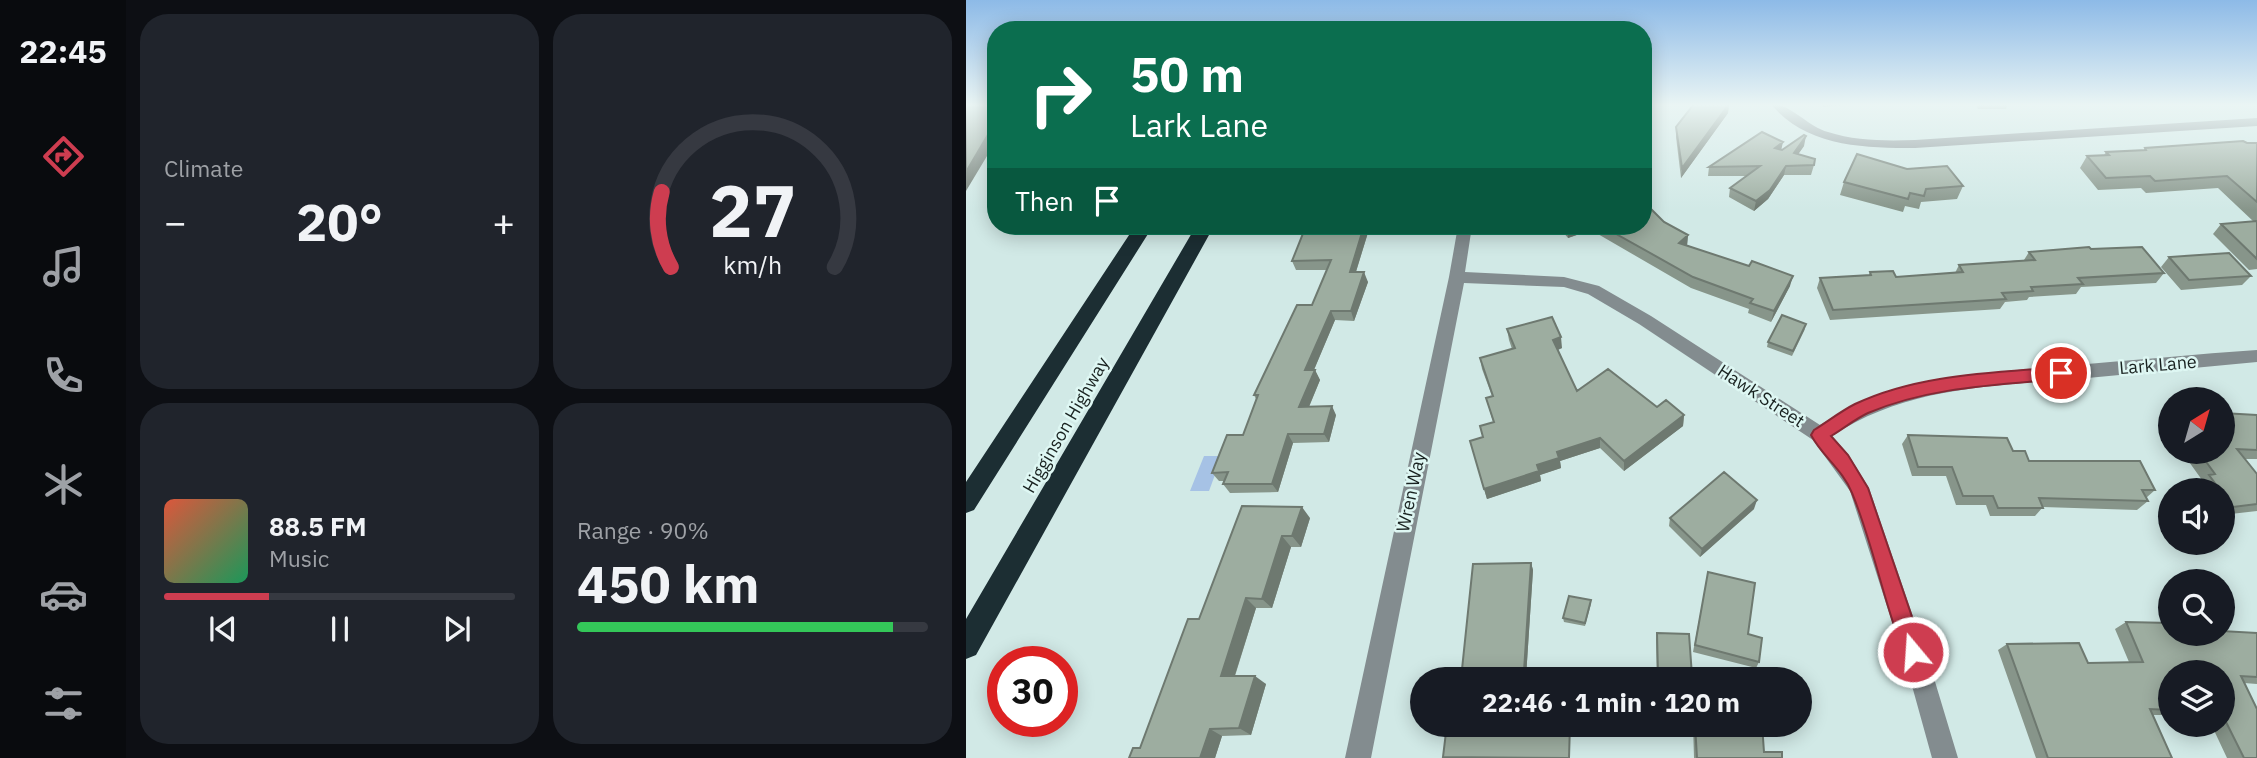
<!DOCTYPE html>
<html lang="en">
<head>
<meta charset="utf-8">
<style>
  body { margin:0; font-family:"IBM Plex Sans",sans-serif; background:#20242c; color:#f1f3f6; height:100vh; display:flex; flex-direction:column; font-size:26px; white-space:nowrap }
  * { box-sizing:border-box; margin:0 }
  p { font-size:23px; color:#9ea1a6 }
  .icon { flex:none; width:38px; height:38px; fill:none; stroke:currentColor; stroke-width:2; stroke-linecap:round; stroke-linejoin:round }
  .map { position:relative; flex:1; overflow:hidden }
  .panel { display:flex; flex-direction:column; gap:14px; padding:14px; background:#0d0f14; width:840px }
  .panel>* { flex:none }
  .hud { position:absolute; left:21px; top:21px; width:665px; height:214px; border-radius:28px; box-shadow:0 4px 18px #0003; background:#0b6e4f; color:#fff; overflow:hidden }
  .needle { width:46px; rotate:37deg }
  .controls { position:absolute; left:1192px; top:387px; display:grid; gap:14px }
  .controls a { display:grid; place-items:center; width:77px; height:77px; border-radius:50%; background:#171b24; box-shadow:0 4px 18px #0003; font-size:35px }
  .speed { position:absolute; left:21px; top:646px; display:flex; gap:14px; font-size:35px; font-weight:700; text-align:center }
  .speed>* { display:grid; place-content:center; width:91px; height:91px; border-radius:50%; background:#171b24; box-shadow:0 4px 18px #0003; line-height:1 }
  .speed .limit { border:10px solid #d22; background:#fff; color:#111 }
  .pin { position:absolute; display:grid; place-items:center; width:60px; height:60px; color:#fff; margin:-30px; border:4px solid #fff; border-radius:50%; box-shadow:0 2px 7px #0007 }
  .me { position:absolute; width:77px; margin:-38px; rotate:342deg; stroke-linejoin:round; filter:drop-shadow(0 0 5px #0008) }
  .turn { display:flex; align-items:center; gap:24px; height:147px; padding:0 28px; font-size:32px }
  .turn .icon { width:91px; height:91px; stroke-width:2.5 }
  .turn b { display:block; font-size:49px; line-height:60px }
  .then { display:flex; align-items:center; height:66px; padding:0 28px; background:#0003; gap:14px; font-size:26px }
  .big { font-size:52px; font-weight:700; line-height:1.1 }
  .panel .widget { flex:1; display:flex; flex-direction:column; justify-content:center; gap:10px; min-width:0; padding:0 24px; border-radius:28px; background:#20242c }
  .panel .dial { align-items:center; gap:0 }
  .dial svg { height:182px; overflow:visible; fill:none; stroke:#363941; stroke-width:7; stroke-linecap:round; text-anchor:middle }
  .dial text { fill:#f1f3f6; stroke:none }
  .song { display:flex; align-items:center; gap:21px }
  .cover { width:84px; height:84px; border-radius:10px; background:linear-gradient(135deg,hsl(10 70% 55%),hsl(150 70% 35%)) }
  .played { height:7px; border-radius:4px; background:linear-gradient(90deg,#ce3d50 30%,#363941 30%) }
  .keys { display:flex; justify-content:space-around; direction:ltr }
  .heat { display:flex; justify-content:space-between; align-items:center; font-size:38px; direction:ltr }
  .charge { height:10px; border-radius:5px; background:linear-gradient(90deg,#34c759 90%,#363941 0) }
  .panel .tiles { flex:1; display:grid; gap:14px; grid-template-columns:repeat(2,1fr) }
  .trip { position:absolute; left:444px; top:667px; width:402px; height:70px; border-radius:35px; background:#171b24; box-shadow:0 4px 18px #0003; font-weight:700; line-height:70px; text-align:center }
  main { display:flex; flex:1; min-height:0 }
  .tabs { display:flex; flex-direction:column; width:126px; justify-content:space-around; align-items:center; background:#090b0e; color:#9ea1a6 }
  .tabs .icon { width:49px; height:49px }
  .tabs .current { color:#ce3d50 }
  .tabs b { font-size:32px; color:#f1f3f6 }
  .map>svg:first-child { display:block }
  .water { fill:#a6c2e5 }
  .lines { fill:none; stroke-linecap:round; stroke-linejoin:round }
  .minor { fill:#838c8f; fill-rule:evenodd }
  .highway { fill:#1c2e33; fill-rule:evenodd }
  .wall { fill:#87958a }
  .shaded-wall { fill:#6e7970 }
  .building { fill:#9dada0; stroke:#6e7970; stroke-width:2 }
  .route { fill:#ce3d50; stroke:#862834; stroke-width:2 }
  .labels { text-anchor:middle; stroke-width:5; stroke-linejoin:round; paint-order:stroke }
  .street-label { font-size:18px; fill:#192220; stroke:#def7f3 }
</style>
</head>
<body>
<main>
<nav class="tabs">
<b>22:45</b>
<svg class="icon current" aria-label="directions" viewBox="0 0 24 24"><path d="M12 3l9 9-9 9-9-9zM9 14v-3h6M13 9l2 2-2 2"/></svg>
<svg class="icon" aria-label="music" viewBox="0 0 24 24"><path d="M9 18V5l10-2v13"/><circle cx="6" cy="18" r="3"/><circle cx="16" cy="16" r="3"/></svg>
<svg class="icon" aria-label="phone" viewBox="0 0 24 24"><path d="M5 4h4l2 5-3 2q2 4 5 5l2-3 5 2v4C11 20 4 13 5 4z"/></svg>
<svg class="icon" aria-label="climate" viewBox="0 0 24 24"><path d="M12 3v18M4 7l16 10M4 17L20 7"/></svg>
<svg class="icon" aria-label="car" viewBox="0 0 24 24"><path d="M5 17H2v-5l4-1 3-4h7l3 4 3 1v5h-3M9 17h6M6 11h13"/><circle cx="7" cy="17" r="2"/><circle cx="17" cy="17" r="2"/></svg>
<svg class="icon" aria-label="filters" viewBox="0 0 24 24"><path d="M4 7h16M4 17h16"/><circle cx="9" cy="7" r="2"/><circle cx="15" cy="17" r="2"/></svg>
</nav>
<section class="panel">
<div class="tiles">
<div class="widget"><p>Climate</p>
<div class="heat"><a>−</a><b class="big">20°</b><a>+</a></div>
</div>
<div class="widget dial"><svg viewBox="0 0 100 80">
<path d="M14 69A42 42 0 1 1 86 69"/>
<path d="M14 69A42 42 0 0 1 10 36" stroke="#ce3d50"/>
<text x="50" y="56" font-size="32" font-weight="700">27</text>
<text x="50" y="72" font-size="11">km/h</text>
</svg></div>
<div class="widget">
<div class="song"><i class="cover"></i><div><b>88.5 FM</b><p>Music</p></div></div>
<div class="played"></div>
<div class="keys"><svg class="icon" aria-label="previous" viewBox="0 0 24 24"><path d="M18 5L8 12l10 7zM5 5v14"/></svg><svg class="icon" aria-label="pause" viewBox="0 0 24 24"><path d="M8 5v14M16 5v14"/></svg><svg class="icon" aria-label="next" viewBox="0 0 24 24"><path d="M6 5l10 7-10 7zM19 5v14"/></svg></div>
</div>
<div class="widget"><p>Range · 90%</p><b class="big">450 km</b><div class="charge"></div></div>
</div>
</section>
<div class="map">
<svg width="1291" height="758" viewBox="0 0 1291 758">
  <rect width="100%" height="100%" fill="#d1e9e6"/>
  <path class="water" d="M238 456H256L243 491H224Z"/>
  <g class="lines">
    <path class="minor" d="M805 104C824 103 841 126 862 132 890 141 920 141 949 140L1291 118V126L949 148C898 148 840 147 805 104Z
      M492 226H506L499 272 598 277 633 286 685 316 854 425C931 375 1021 373 1110 365 1171 360 1231 354 1291 350V362C1231 368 1171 373 1111 379 1025 386 940 387 866 436L882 454 903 488 967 675 992 758H966L943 675 884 491 847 440 673 324 622 294 598 287 498 283 405 758H379L483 277Z"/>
    <path class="highway" d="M169 226H187L8 510 0 513V482Z
      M230 226H248L10 655 0 659V619Z"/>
  </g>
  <path class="wall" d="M763 104 762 113 715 178 710 137V127Z
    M856 104H883L882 105 857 107Z
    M1009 104H1042L1040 109H1012Z
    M1291 143V269L1283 270 1247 234 1255 224 1288 222 1252 188 1180 193 1175 188 1132 190 1114 168 1121 156 1138 155 1140 152 1178 150 1179 148Z
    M838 146 832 154 848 165 845 175H818L802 199 788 211 763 197 764 188 781 176H742L743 167Z
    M878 182 997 186 991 199 955 202 953 209 939 206 937 212 874 195Z
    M698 222 722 235 721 245 824 286 805 322 782 313 783 309 725 288 625 230 602 238 592 226H677Z
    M340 226H404L390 272 402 282 388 321 369 320 348 370H349L354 380 343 407 370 415 363 442 327 443 312 492 264 493 257 484 258 481H253L246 473 277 435 290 399 288 395 346 305 361 270H330L326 261Z
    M1125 249 1198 273 1190 283 1115 287 1110 294 1063 297 1061 300 1039 302 1034 309 864 320 851 288 854 278 903 275 904 272 930 277 989 273 993 265 1058 260 1063 252Z
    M1203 257 1285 276 1276 285 1215 290 1195 267Z
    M541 329 596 348 592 350 611 391 691 407 718 415 717 426 658 471 634 448 594 461 595 468 574 475 575 481 521 499 504 441 517 437 527 422 520 398 526 396 516 369 514 358 546 349 543 340Z
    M839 329 826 356 801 347 802 342Z
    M1203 409H1204V434L1194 419Z
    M1291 415V459H1278L1291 474V511L1256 515V490H1236L1232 484 1236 480 1216 452H1256Z
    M942 435 1047 451 1063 461 1189 490 1180 498 1182 501 1171 510 1077 507 1069 516H1024L1020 505H990L980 476H946L936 444Z
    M276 506 344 518 335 547H325L306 608H290L269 676 300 684 285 735 256 736 249 758H163L174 748 233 619Z
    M788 509 734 557 703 526 704 518Z
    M565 563 567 570 560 677H521L520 679H495Z
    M742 572 793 662 790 668 727 652Z
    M625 604 619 626 598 622 597 618Z
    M1160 622 1204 634 1291 633V684L1278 683 1291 758H1261L1245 724H1256V672H1204V715H1186L1206 758H1070L1032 650 1041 644 1122 663 1163 662 1149 629Z
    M691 633 726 676 725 679H691L690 640Z
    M727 724H796L798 752 816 758H728Z"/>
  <path class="shaded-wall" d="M763 104 762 113 715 178 716 168Z
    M30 121V141L0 191V172Z
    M840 136 838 146 826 163 828 153Z
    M817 142 815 151 809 148Z
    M820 166 818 175 802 199 788 211 790 201Z
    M398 226H404L387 281 384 272Z
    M607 226H625V230L602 238V228Z
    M722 235 721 246 713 243Z
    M398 272 402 282 388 321 385 311Z
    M827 276 824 286 805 322 808 311Z
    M365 311 369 320 344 379 339 370Z
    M595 337 596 348 588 351 587 340Z
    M349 370 354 380 339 416 333 407Z
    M366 406 370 415 363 442 358 434Z
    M718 415 717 426 658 471V461Z
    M322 434 327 443 312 492 306 484Z
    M634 438V448L594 461 595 468 574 475 575 481 521 499 518 489 571 465 591 452Z
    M791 500 788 509 734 557 736 549Z
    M336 507 344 518 335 547 326 536Z
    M316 536 325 547 306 608 296 599Z
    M565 563 567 570 560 677 558 671Z
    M280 598 290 608 266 684 255 676Z
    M289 676 300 684 285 735 273 728Z
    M244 729 256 736 249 758H234Z"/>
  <path class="building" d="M0 104H30V121L0 172Z
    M728 104H763L716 168 710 127Z
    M796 132 817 142 809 148 816 150 838 135 840 136 828 153 849 159 848 165 820 166 804 190 790 201 764 188 794 166 743 167Z
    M1277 141 1281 143H1291V202L1261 176 1189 181 1184 176 1140 178 1121 156 1143 155 1140 152 1180 150 1179 148Z
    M891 154 941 169 981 166 997 186 960 189 958 196 944 193 942 199 878 182Z
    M677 201 698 222 722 235 713 243 783 266 786 261 827 276 808 311 784 303 787 299 727 277 636 226H677Z
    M1291 221V259L1255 224Z
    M340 226H398L384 272H398L385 311H365L339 370H349L333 407 366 406 358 434H322L306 484H257L262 472 246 473 261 435H277L292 395H288L331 305H346L365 260 326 261Z
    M1123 247 1125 249 1176 247 1198 273 1112 278 1117 284 1065 287 1067 291 1036 293 1040 299 867 310 854 278 905 275 904 272 927 271 930 277 997 272 993 265 1069 260 1063 252Z
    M1263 253 1285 276 1223 280 1203 257Z
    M816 315 840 324 827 351 802 342Z
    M586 317 595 337 587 340 611 391 642 369 691 407 700 400 718 415 658 461 634 438 591 452 593 458 571 465 573 471 518 489 504 441 517 437 514 426 528 422 520 398 527 396 514 358 549 348 541 329Z
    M1256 413 1291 415V450L1271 449 1291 474V504L1267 507 1256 493V490H1254L1243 475 1249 474 1233 452H1256Z
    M942 435 1041 438 1047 451H1059L1063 461H1174L1189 490H1176L1182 501 1073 498 1077 508H1032L1027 496H997L986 467H952Z
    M758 472 791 500 736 549 704 518Z
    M276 506 336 507 326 536H316L296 599 280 598 255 676H289L273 728 244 729 234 758H163L167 748H174L222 619H233Z
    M565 563 558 671 518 672 517 679H495L507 564Z
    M742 572 789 583 782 634 796 638 793 662 729 645Z
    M603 596 625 600 619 623 597 618Z
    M1160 622 1204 623V634H1256V631L1291 633V677L1275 676 1291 709V758H1278L1256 714V672H1204V710L1184 709 1206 758H1082L1041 644 1113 643 1122 663 1177 662Z
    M691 633 723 634 726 676 692 675Z
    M481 724H604L603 758 477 757Z
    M729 724H796L798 752H816V758H731Z"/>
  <linearGradient id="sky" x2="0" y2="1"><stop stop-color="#8dbae7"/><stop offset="0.5" stop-color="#eaf5f4"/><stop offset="1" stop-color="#eaf5f4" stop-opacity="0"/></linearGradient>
  <rect width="1291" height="210" fill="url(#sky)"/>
  <path class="route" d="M1095 367 1103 373 1095 379C1030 385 963 387 902 413 889 419 877 429 865 436L882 455 902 488 958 652 955 659 947 662 940 659C918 605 908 546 886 493 877 470 856 456 845 435L848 430C861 422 875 411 889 404 952 374 1026 373 1095 367Z"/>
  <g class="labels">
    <g class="street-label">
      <text transform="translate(1192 365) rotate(-5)" y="6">Lark Lane</text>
      <text transform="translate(795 396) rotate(33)" y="6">Hawk Street</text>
      <text transform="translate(100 425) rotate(-60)" y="6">Higginson Highway</text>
      <text transform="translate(445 492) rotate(-78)" y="6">Wren Way</text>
    </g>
  </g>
</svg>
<div class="controls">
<a><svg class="needle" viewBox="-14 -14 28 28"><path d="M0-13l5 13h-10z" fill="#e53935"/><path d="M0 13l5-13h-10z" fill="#9ea1a6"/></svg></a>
<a><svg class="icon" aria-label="sound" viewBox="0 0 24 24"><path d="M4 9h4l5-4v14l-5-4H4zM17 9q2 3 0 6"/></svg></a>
<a><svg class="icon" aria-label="search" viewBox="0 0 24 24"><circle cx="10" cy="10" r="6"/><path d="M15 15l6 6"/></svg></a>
<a><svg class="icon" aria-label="layers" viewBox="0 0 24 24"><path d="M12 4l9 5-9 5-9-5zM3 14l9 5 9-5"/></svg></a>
</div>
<div class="speed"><div class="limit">30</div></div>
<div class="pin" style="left:1095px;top:373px;background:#d93025"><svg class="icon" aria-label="arrive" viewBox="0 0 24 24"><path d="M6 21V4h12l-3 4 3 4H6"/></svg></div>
<svg class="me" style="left:947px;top:652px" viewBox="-20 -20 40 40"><circle r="17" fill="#ce3d50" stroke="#fff" stroke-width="3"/><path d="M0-11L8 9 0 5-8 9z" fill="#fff"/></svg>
<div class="trip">22:46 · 1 min · 120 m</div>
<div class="hud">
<div class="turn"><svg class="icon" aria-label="right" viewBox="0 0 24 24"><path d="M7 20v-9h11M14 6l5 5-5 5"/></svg><div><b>50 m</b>Lark Lane</div></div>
<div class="then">Then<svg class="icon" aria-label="arrive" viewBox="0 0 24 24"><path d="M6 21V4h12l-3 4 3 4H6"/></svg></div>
</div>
</div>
</main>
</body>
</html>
